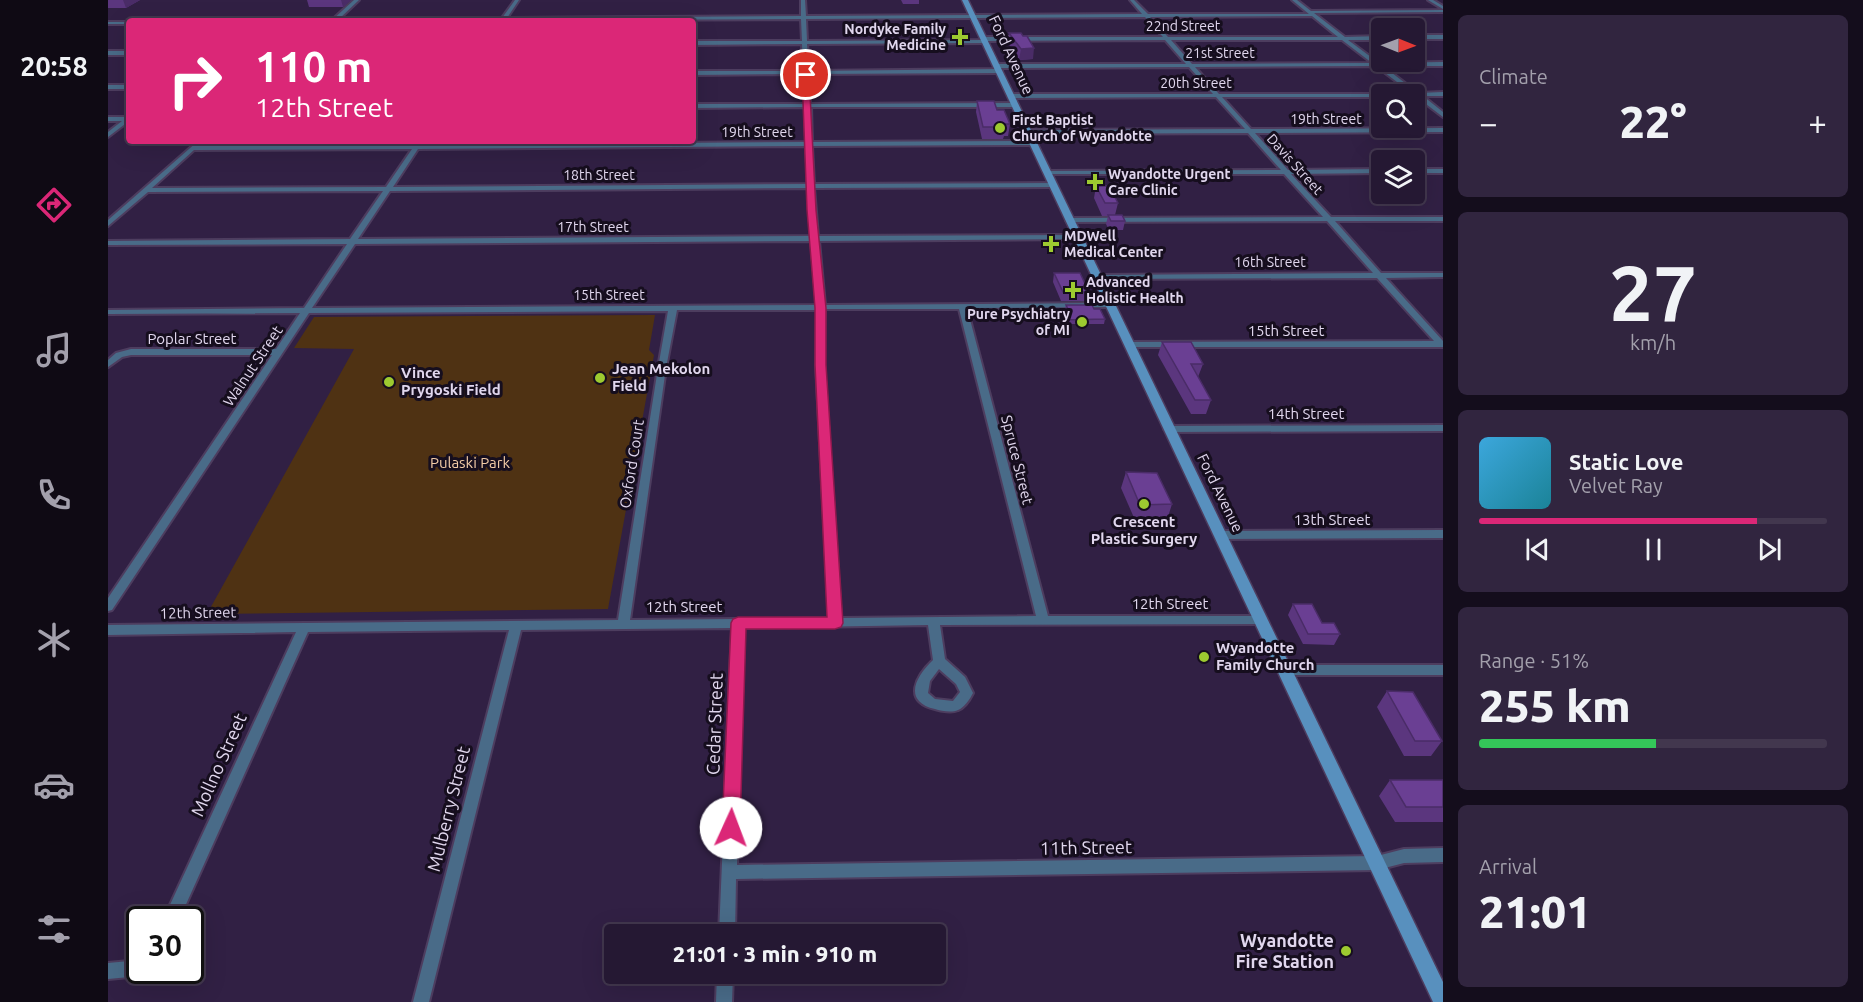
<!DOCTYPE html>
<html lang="en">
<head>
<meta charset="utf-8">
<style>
  body { margin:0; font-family:Ubuntu,sans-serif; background:#31253f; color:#f1f3f6; height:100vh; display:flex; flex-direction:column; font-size:22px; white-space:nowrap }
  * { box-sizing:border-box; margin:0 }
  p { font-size:20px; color:#a3a0ac }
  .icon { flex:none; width:33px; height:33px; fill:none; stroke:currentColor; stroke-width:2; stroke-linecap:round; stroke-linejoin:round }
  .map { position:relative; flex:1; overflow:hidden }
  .details { display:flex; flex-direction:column; gap:15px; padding:15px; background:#140d1c; width:420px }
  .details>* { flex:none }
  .guide { position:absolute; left:18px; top:18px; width:570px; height:126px; border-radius:6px; box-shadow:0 6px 24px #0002,0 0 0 2px #42374e; background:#db2777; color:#fff; overflow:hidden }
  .needle { width:39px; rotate:91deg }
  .fabs { position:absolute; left:1263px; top:18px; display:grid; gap:12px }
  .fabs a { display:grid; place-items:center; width:54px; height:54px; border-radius:6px; background:#251833; box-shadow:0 6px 24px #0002,0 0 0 2px #42374e; font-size:30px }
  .speed { position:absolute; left:18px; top:906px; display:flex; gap:12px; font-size:30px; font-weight:700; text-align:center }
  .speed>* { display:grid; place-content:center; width:78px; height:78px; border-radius:50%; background:#251833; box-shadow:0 6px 24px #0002,0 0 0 2px #42374e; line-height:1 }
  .speed .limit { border:3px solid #111; border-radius:9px; background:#fff; color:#111 }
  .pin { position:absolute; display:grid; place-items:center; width:51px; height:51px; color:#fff; margin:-26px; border:3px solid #fff; border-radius:50%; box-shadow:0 2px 6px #0007 }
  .me { position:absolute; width:66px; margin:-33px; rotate:2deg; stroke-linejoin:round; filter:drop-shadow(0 0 4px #0008) }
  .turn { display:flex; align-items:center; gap:21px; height:126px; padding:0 30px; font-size:27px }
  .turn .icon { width:78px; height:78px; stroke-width:2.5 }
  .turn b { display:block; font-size:42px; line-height:51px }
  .big { font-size:45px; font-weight:800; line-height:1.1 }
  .details .card { flex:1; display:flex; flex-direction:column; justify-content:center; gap:9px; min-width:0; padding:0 21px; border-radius:9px; background:#31253f }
  .details .dial { align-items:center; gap:0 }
  .dial b { font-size:78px; line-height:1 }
  .song { display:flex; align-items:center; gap:18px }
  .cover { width:72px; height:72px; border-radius:9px; background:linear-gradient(135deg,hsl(200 70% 55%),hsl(190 70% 35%)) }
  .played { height:6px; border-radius:3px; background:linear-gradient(90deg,#db2777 80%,#42374e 80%) }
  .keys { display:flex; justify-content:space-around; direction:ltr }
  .heat { display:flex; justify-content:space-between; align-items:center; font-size:33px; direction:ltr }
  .charge { height:9px; border-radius:4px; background:linear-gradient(90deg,#34c759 51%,#42374e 0) }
  .trip { position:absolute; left:496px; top:924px; width:342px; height:60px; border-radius:6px; background:#251833; box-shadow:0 6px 24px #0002,0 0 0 2px #42374e; font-weight:800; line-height:60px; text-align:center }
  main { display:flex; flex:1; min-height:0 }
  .tab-bar { display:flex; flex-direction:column; width:108px; justify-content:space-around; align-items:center; background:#0f0a14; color:#a3a0ac }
  .tab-bar .icon { width:42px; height:42px }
  .tab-bar .active { color:#db2777 }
  .tab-bar b { font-size:27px; color:#f1f3f6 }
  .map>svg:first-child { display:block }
  .green { fill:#4f3213 }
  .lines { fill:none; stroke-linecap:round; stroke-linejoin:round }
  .minor-casing { stroke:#4d3d5f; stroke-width:4 }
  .secondary-casing { stroke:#4d3d5f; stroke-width:3 }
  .minor { fill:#496b88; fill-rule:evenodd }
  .secondary { fill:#5890be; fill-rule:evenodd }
  .wall { fill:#5b367e }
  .shaded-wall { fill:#4a2c67 }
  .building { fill:#6a3f93; stroke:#4a2c67; stroke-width:1.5 }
  .route { fill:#db2777; stroke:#8e194d; stroke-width:1.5 }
  .poi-dot { fill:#9dca30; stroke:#160e1e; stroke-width:2 }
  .labels { text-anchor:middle; stroke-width:6; stroke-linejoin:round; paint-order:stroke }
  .far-street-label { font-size:14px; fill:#e1d7ee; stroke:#160e1e }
  .far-poi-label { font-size:14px; font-weight:bold; fill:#e1d7ee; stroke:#160e1e; text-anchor:start }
  .street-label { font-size:15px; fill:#e1d7ee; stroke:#160e1e }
  .poi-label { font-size:15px; font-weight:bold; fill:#e1d7ee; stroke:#160e1e; text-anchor:start }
  .park-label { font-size:15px; fill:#f3cca7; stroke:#160e1e }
  .near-street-label { font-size:18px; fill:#e1d7ee; stroke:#160e1e }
  .near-poi-label { font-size:18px; font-weight:bold; fill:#e1d7ee; stroke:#160e1e; text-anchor:end }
</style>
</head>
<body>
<main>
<nav class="tab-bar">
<b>20:58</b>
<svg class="icon active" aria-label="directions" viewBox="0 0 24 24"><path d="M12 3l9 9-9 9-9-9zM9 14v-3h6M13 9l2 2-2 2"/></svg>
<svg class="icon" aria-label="music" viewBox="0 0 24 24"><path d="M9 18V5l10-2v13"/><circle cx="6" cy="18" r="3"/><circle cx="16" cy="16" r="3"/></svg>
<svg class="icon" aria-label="phone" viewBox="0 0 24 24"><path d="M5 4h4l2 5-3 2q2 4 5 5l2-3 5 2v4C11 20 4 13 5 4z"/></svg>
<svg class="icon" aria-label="climate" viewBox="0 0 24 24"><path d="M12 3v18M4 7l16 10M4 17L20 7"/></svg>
<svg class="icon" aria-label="car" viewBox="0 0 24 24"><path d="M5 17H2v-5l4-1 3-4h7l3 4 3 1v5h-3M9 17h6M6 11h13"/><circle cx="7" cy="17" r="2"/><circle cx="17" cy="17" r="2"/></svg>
<svg class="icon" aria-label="filters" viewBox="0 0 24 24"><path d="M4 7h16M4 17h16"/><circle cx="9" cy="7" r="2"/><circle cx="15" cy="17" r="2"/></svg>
</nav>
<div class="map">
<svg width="1335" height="1002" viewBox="0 0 1335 1002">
  <rect width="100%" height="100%" fill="#312044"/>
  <path class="green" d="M547 315 541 350 546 355 500 609 99 614 246 349 186 348 206 317Z"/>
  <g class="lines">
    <defs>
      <path id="minor" d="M246 0H251L231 19 394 18 407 0H411L399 18 693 16V0H697L698 16 1034 14 1022 0H1026L1040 14H1201L1184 0H1189L1203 11 1335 10V12L1206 13 1237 37 1274 36V40H1240L1271 63 1335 62V66H1275L1310 93 1335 92V96H1315L1335 112V117L1268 66 1087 67 1111 94H1277H1274V97H1114L1143 129 1335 128V132L1147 133 1180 170 1274 169V173L1183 174 1223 217H1335V221H1227L1273 273H1335V277L1278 278 1335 341V347H1018L1017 345 1021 342 1326 341 1269 278 985 279V275H988L1265 273 1219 221 959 222 958 220 962 218 1215 217 1176 174H937V172L939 171 1173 170 1140 133 920 134 917 132 920 130 1137 129 1108 97 903 98 900 96 903 94H1105L1081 67 889 68 886 66 889 64H1078L1057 40 877 41 879 43 699 44 701 71 891 69 894 71 891 73 701 74 702 104 907 103 910 105 907 107H703L704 142 925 141 928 143 925 145 704 146 706 184 945 183 948 185 945 187 706 188 710 236 969 235 973 237 969 239 711 241 717 305 1002 303 1006 305 1002 307 859 308 940 616H1153L1157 617 1159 620 1157 623 1153 624 832 625 837 659 857 677 865 693C862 699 856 708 850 710 844 713 833 711 827 709 794 701 808 676 825 660L820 625 636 628 629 865 1269 856 1296 849 1335 848V862L1296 863 1269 870 628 879 627 934H611L624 628 413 630 321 1002H305L401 630 200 632 71 920H55L188 632 0 635V625L510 620 550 368 560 311 201 313 4 610 0 611V598L164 355H23L14 357 0 367V360L8 353 23 349H168L192 313 0 314V310L196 308 239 244 0 245V241L242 239 275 191 40 192 0 226V220L89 142 92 144 90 146 306 145 310 142 313 145 698 142 697 107 585 108V104H697L695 74 585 75V71H695L694 44 585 45V41H694L693 19 223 21ZM1204 16 1230 37H1060L1042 17ZM1037 17 1055 37H876L873 39 876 40 699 41 698 19ZM1063 40H1234L1264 63 1084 64ZM698 146 700 184 285 187 310 149ZM304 149 278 187 44 188 86 150ZM700 188 703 236 250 239 282 191ZM703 241 709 305 204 308 247 244ZM717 309H851L928 616 733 618 716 365ZM569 310H709L708 365 721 618 522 620 558 368ZM831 669 848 684 852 692 845 701 827 699 820 693 822 681Z
        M1320 0H1325L1335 6V9Z
        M0 22H21V24H0Z
        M1306 35H1335V39H1306Z
        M0 51H21V55H0Z
        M0 85H21V89H0Z
        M0 117H21V121L0 137V132L14 121H0Z
        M1306 169H1335V173H1306Z
        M1335 425V431L1061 432 1056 429 1061 426Z
        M1335 530V538L1112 539 1107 535 1112 531Z
        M1177 665H1335V675H1177L1173 673 1171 670 1173 667Z
        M32 960V970H39L38 974 32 976 0 979V963Z
        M609 974H625L624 1002H608Z"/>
      <path id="secondary" d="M854 0H860L1335 982V1002H1325Z"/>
    </defs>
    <use href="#minor" class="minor-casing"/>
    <use href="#secondary" class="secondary-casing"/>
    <use href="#minor" class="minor"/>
    <use href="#secondary" class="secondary"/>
  </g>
  <path class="wall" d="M0 0H32L18 8H0Z
    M199 0H243L235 7H201Z
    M793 0H811V4H795Z
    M901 33 925 59 911 60 900 43Z
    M869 101 902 124 900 136H896L895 139H874L868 112Z
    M988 186 1010 203 1007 215 1017 221 1015 230H1001L998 224 1000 216H994L986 198Z
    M946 273 981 292 979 301H953L945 282Z
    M958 305 986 309 997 319 996 324H953L948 314 949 309H957Z
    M1054 342 1095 364 1090 377 1103 400 1098 414H1083L1050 355Z
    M1018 472 1064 504 1059 520H1027L1013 488Z
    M1185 604 1232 634 1226 645 1195 644 1180 615Z
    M1279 691 1334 741 1323 756H1296L1269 707Z
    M1282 780H1335V822H1287L1271 796Z"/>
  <path class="shaded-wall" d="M15 0H32L18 8Z
    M233 0H243L235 7Z
    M926 48 925 59 911 60 913 49Z"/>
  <path class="building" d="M901 33H913L915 36H919L926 48 913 49Z
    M869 101H886L889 110H896L902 124H896L897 127H875Z
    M988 186H1001L1010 203H997Z
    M1000 215H1014L1017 221H1003Z
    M946 273H972L981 292H955Z
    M958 305H984L986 309H992L997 319 954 320 949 309H960Z
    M1054 342H1083L1095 364H1083L1103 400H1087Z
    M1018 472 1049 473 1064 504 1032 505Z
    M1185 604H1204L1214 623H1226L1232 634H1200Z
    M1279 691 1305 692 1334 741H1307Z
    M1282 780H1335V807H1298Z"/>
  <path class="route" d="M698 73 701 75 708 210 718 308V365L735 623 733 627 727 629H638L632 828 630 834 623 837 616 834 614 828 623 623 625 619 630 617H719L707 365V308L699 210 694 75Z"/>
  <g class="poi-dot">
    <path d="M849 28h6v6h6v6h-6v6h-6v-6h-6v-6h6z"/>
    <circle cx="892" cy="128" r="6"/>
    <path d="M984 173h6v6h6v6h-6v6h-6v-6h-6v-6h6z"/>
    <path d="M940 235h6v6h6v6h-6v6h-6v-6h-6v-6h6z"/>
    <path d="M962 281h6v6h6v6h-6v6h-6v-6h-6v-6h6z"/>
    <circle cx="974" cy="322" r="6"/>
    <circle cx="492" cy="378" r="6"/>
    <circle cx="281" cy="382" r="6"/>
    <circle cx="1036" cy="504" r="6"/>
    <circle cx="1096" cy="657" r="6"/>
    <circle cx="1238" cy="951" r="6"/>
  </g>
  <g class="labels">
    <g class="far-street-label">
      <text x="1075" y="31">22nd Street</text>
      <text x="1112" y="58">21st Street</text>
      <text x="1088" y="88">20th Street</text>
      <text x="1218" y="124">19th Street</text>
      <text x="649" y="137">19th Street</text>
      <text transform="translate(1187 164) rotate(48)" y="5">Davis Street</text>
      <text x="491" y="180">18th Street</text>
      <text x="485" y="232">17th Street</text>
      <text x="1162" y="267">16th Street</text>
      <text x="501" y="300">15th Street</text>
    </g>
    <g class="far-poi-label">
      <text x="838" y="34" text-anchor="end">Nordyke Family<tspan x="838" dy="16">Medicine</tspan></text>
      <text x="904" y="125">First Baptist<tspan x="904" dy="16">Church of Wyandotte</tspan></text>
      <text x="1000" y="179">Wyandotte Urgent<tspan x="1000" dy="16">Care Clinic</tspan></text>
      <text x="956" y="241">MDWell<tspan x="956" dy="16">Medical Center</tspan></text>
      <text x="978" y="287">Advanced<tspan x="978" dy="16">Holistic Health</tspan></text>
      <text x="962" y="319" text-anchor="end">Pure Psychiatry<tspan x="962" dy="16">of MI</tspan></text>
    </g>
    <g class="street-label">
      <text transform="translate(903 55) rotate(65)" y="5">Ford Avenue</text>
      <text x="1178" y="336">15th Street</text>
      <text x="84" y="344">Poplar Street</text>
      <text transform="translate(145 366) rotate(-56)" y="5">Walnut Street</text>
      <text x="1198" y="419">14th Street</text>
      <text transform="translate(909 460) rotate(76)" y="5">Spruce Street</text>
      <text transform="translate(524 464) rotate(-81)" y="5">Oxford Court</text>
      <text transform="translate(1112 493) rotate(64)" y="5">Ford Avenue</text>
      <text x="1224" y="525">13th Street</text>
      <text x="1062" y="609">12th Street</text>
      <text x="576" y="612">12th Street</text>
      <text transform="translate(90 613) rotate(-1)" y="5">12th Street</text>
    </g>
    <g class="poi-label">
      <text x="504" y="374">Jean Mekolon<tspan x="504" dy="17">Field</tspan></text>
      <text x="293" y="378">Vince<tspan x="293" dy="17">Prygoski Field</tspan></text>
      <text x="1036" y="527" text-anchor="middle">Crescent<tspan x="1036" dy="17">Plastic Surgery</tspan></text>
      <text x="1108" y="653">Wyandotte<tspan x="1108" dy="17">Family Church</tspan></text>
    </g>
    <g class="park-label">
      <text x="362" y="468">Pulaski Park</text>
    </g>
    <g class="near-street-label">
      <text transform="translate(607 724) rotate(-88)" y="6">Cedar Street</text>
      <text transform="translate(111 765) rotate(-66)" y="6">Mollno Street</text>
      <text transform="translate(341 809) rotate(-76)" y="6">Mulberry Street</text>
      <text transform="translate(978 848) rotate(-1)" y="6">11th Street</text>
    </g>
    <g class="near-poi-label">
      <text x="1226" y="947">Wyandotte<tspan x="1226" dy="21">Fire Station</tspan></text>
    </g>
  </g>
</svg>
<div class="fabs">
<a><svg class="needle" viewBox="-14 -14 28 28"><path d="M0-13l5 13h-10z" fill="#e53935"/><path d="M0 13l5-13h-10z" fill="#a3a0ac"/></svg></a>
<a><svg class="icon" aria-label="search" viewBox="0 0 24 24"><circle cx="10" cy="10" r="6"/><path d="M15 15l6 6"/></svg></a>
<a><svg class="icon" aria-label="layers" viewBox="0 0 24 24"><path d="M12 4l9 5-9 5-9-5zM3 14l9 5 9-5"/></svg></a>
</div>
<div class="speed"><div class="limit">30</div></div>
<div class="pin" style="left:698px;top:75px;background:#d93025"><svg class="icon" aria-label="arrive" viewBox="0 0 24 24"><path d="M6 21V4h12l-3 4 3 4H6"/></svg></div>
<svg class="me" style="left:623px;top:828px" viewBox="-20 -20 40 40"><circle r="19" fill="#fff"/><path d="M0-13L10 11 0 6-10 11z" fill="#db2777"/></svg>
<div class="trip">21:01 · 3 min · 910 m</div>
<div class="guide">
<div class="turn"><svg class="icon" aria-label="right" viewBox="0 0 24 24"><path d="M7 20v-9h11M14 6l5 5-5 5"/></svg><div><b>110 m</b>12th Street</div></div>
</div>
</div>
<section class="details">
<div class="card"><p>Climate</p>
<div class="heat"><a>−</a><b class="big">22°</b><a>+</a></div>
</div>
<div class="card dial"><b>27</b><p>km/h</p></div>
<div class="card">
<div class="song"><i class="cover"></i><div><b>Static Love</b><p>Velvet Ray</p></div></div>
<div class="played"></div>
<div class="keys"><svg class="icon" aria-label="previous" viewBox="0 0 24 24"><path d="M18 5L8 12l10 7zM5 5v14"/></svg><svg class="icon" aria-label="pause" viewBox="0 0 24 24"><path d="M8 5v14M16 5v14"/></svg><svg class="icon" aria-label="next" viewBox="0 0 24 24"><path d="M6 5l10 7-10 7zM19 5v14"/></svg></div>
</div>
<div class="card"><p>Range · 51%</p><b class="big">255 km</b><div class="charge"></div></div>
<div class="card"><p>Arrival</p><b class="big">21:01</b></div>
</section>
</main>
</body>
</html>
